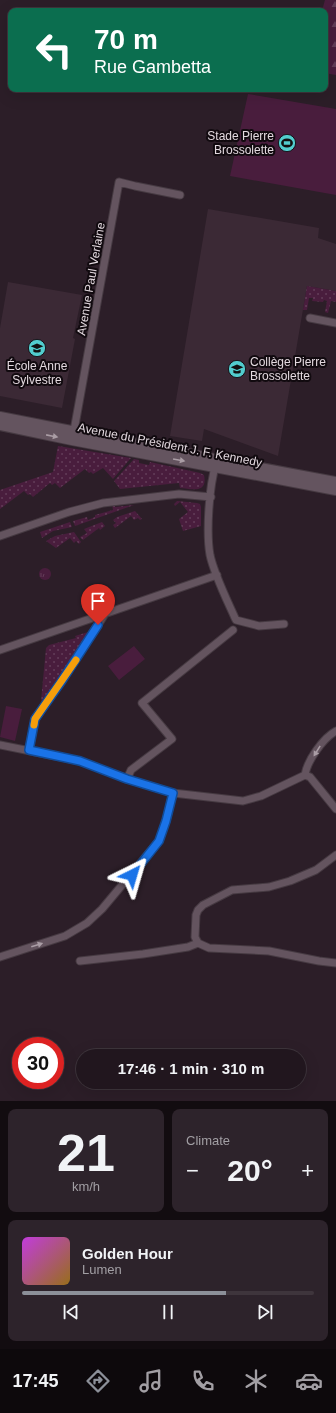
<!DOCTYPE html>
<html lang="en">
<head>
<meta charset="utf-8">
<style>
  body { margin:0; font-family:Arial,sans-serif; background:#2d232b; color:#f1f3f6; height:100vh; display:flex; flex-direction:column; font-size:15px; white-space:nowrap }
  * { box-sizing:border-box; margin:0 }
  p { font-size:13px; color:#a29fa4 }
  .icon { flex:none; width:22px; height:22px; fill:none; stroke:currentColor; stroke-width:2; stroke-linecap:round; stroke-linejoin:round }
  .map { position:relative; height:1101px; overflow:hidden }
  .drawer { display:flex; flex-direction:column; gap:8px; padding:8px; background:#120c10; flex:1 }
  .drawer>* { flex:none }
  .top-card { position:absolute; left:8px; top:8px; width:320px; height:84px; border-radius:8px; box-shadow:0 4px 16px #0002,0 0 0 1px #3e353c; background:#0b6e4f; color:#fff; overflow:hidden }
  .speed { position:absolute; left:12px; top:1037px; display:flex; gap:8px; font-size:20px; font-weight:700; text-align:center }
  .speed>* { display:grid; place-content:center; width:52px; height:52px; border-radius:50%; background:#21161e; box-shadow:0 4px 16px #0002,0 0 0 1px #3e353c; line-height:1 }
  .speed .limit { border:6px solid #d22; background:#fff; color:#111 }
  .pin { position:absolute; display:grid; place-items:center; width:34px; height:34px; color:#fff; margin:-41px -17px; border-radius:50% 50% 50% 0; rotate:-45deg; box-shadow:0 0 4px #0007 }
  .pin .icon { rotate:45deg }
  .me { position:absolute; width:44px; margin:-22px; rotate:40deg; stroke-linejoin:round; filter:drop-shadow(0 0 3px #0008) }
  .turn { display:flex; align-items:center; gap:14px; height:84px; padding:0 20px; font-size:18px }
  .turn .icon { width:52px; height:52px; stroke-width:2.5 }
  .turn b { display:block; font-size:28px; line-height:34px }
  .big { font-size:30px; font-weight:700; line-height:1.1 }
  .drawer .tile { flex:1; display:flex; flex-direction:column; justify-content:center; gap:6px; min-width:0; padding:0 14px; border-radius:8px; background:#2d232b }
  .drawer .dial { align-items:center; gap:0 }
  .dial b { font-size:52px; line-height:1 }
  .song { display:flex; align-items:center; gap:12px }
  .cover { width:48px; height:48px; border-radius:6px; background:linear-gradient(135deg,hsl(290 70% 55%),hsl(40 70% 35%)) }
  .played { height:4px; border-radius:2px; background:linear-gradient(90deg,#8c9099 70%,#3e353c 70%) }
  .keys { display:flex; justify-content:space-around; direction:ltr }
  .heat { display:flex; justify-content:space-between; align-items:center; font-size:22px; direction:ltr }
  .drawer .tiles { flex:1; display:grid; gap:8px; grid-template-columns:1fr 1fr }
  .tile:last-child { grid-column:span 2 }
  .trip { position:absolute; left:76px; top:1049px; width:230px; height:40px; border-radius:20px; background:#21161e; box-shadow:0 4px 16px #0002,0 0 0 1px #3e353c; font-weight:700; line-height:40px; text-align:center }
  .menu { display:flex; height:64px; justify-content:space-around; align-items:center; background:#0d090c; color:#a29fa4 }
  .menu .icon { width:28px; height:28px }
  .menu .on { color:#8c9099 }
  .menu b { font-size:18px; color:#f1f3f6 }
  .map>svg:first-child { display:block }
  .built { fill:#3b2935 }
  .grass { fill:url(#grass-dots) }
  .forest { fill:url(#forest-firs) }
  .park { fill:url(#park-tufts) }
  .pitch { fill:#491d3d }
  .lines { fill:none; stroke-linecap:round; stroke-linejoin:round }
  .minor-casing { stroke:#463a42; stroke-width:9 }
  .secondary-casing { stroke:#463a42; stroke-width:12 }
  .minor { stroke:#64545f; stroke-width:7 }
  .secondary { stroke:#64545f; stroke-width:10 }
  .oneway { fill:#aa9da5 }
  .route-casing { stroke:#114b97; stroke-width:10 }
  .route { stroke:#1a73e8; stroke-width:7 }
  .slow { stroke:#f59e0b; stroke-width:7 }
  .labels { text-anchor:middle; stroke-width:4; stroke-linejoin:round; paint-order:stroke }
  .poi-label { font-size:12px; fill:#e3d9df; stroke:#110a0f; text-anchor:end }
  .street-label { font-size:12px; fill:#e3d9df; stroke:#110a0f }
</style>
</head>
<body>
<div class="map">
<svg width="336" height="1101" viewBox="0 0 336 1101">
  <defs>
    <pattern id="grass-dots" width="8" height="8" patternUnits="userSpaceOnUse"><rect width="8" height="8" fill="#491d3d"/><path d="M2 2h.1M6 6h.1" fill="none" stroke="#633d59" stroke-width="1.8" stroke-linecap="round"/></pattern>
    <pattern id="forest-firs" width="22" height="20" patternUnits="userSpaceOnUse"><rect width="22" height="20" fill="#491d3d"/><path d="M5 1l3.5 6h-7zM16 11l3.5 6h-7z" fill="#633d59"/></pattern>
    <pattern id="park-tufts" width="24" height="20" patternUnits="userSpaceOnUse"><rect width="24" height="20" fill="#491d3d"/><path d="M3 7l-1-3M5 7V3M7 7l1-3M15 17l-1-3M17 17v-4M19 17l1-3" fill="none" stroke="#633d59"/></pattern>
  </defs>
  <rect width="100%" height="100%" fill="#2c1e28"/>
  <path class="built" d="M208 209 319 228 318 238 336 244V291L307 286 278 456 204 429 202 441 170 436Z
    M8 282 82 295 73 338 75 339 62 408 0 396V328Z"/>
  <path class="grass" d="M307 286 336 291V302L331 301 328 313 325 312 327 301 324 300 323 302 312 301 313 298H309L307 310H303Z
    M58 446 131 458 113 479 103 468 93 474 91 472 89 473 85 469 60 488 55 483 52 485 50 483 33 497 30 494 28 495 24 491 0 509V490L53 472Z
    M134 459 139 460V463L149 465 150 462 200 473 204 475C208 494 192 489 180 488L179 483 120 489 114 481Z
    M177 501 197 503 200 504 201 507V526L183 531 179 519 188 512 180 502 175 506 174 504Z
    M112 504H115V507L134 505 75 526 73 521 87 517 88 520 95 517V515L113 510Z
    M135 511 142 519 140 520 138 518 134 520 131 516 115 528 113 525 116 523 113 520 117 517Z
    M70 522 72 527 53 531 42 538 40 532Z
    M102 522 105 526 100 530 99 528 83 540 80 537 87 533 84 529Z
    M74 532 81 542 79 544 76 541 74 543 70 538 56 548 46 541 55 536Z
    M88 632 45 699 41 701 46 648 49 645 76 638 75 636Z"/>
  <path class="forest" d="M325 0H336V75L325 73V11H322Z"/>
  <path class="park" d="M39 574a6 6 0 1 1 12 0a6 6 0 1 1-12 0Z"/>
  <path class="pitch" d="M248 94 336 109V195L230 176Z
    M134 646 145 659 119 680 108 666Z
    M6 706 22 709 15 741 0 737Z"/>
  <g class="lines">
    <defs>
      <path id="minor" d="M310 318 336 323
        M73 436 119 182 135 186 180 195
        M216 464C209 486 206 532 210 555 214 574 227 600 235 618L236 620 259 626 284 624
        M0 536 69 512 103 503 179 494 211 497
        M0 650 217 575
        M0 745 80 761 127 779 173 793 243 801 261 796 305 775
        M29 750 35 719 61 682 105 614
        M305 775C307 761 323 738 336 731
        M305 775 310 777 336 809
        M127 779 131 770 172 739 142 703 233 630
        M198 943 195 937 196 915 198 910 203 905 232 890 269 887 290 881 316 870 336 855
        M198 943 209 948 269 951 319 961 336 963
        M0 957 65 936 87 923 102 909 159 841 166 821 173 793
        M80 961 143 954 188 947 198 943"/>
      <path id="secondary" d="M0 417 234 463 336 482
        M0 425 72 440 336 490"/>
    </defs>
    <use href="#minor" class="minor-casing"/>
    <use href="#secondary" class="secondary-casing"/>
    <use href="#minor" class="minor"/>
    <use href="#secondary" class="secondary"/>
  </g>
  <defs><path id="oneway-solid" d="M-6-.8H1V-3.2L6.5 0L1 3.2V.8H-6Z"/></defs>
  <g class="oneway">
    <use href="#oneway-solid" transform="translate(52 436) rotate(11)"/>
    <use href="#oneway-solid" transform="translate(179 460) rotate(10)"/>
    <use href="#oneway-solid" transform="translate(317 751) rotate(122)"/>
    <use href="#oneway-solid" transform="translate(37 945) rotate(-17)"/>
  </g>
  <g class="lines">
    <defs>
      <path id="route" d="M98 625 61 682 35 719 29 750 80 761 127 779 173 793 166 821 159 841 132 875"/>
    </defs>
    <use href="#route" class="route-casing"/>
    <use href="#route" class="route"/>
    <path class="slow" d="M34 725 35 719 76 660"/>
  </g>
  <defs>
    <symbol id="stadium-disc" viewBox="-11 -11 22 22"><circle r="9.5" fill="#52cdce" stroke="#110a0f"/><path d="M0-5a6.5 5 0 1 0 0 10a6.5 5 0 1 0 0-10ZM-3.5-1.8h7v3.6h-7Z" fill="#111"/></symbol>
    <symbol id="school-disc" viewBox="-11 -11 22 22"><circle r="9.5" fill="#52cdce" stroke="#110a0f"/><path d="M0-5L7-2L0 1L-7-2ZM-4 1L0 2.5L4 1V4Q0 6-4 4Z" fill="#111"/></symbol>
  </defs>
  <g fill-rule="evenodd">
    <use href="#stadium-disc" x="277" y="133" width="20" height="20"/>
    <use href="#school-disc" x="27" y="338" width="20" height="20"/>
    <use href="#school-disc" x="227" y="359" width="20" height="20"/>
  </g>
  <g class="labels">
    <g class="poi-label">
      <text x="274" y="140">Stade Pierre<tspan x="274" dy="14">Brossolette</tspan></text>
      <text x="250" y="366" text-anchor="start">Collège Pierre<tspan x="250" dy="14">Brossolette</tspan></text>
      <text x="37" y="370" text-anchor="middle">École Anne<tspan x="37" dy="14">Sylvestre</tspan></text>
    </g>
    <g class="street-label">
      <text transform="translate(91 279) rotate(-80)" y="4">Avenue Paul Verlaine</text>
      <text transform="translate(170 445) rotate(11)" y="4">Avenue du Président J. F. Kennedy</text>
    </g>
  </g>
</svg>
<div class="speed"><div class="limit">30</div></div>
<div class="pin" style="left:98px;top:625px;background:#d93025"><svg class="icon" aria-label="arrive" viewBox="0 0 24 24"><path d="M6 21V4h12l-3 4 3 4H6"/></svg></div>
<svg class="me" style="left:132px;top:875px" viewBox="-20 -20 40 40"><path d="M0-17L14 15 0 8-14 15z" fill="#1a73e8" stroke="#fff" stroke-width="4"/></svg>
<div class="trip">17:46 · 1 min · 310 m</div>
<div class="top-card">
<div class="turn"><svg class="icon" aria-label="left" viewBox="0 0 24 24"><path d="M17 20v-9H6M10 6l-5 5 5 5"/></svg><div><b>70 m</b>Rue Gambetta</div></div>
</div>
</div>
<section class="drawer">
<div class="tiles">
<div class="tile dial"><b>21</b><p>km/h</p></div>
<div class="tile"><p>Climate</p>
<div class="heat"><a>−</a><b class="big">20°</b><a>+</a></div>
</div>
<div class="tile">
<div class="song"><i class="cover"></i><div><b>Golden Hour</b><p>Lumen</p></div></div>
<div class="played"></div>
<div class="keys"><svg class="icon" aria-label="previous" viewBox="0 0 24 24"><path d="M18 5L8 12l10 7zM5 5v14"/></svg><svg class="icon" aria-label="pause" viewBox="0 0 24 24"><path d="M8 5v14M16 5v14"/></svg><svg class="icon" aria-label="next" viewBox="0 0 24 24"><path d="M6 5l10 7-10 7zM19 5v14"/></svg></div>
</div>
</div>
</section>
<nav class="menu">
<b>17:45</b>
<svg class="icon on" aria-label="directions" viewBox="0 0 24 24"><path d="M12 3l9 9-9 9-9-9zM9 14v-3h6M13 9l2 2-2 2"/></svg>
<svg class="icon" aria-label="music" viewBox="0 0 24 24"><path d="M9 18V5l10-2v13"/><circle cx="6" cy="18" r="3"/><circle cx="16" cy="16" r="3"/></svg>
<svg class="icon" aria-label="phone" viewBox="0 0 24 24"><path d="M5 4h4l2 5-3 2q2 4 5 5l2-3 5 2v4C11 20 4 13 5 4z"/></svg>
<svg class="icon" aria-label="climate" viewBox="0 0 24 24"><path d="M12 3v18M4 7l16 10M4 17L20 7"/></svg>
<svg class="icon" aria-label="car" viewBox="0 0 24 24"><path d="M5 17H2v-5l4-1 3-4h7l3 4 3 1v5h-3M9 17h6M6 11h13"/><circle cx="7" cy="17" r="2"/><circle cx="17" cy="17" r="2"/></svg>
</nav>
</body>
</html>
